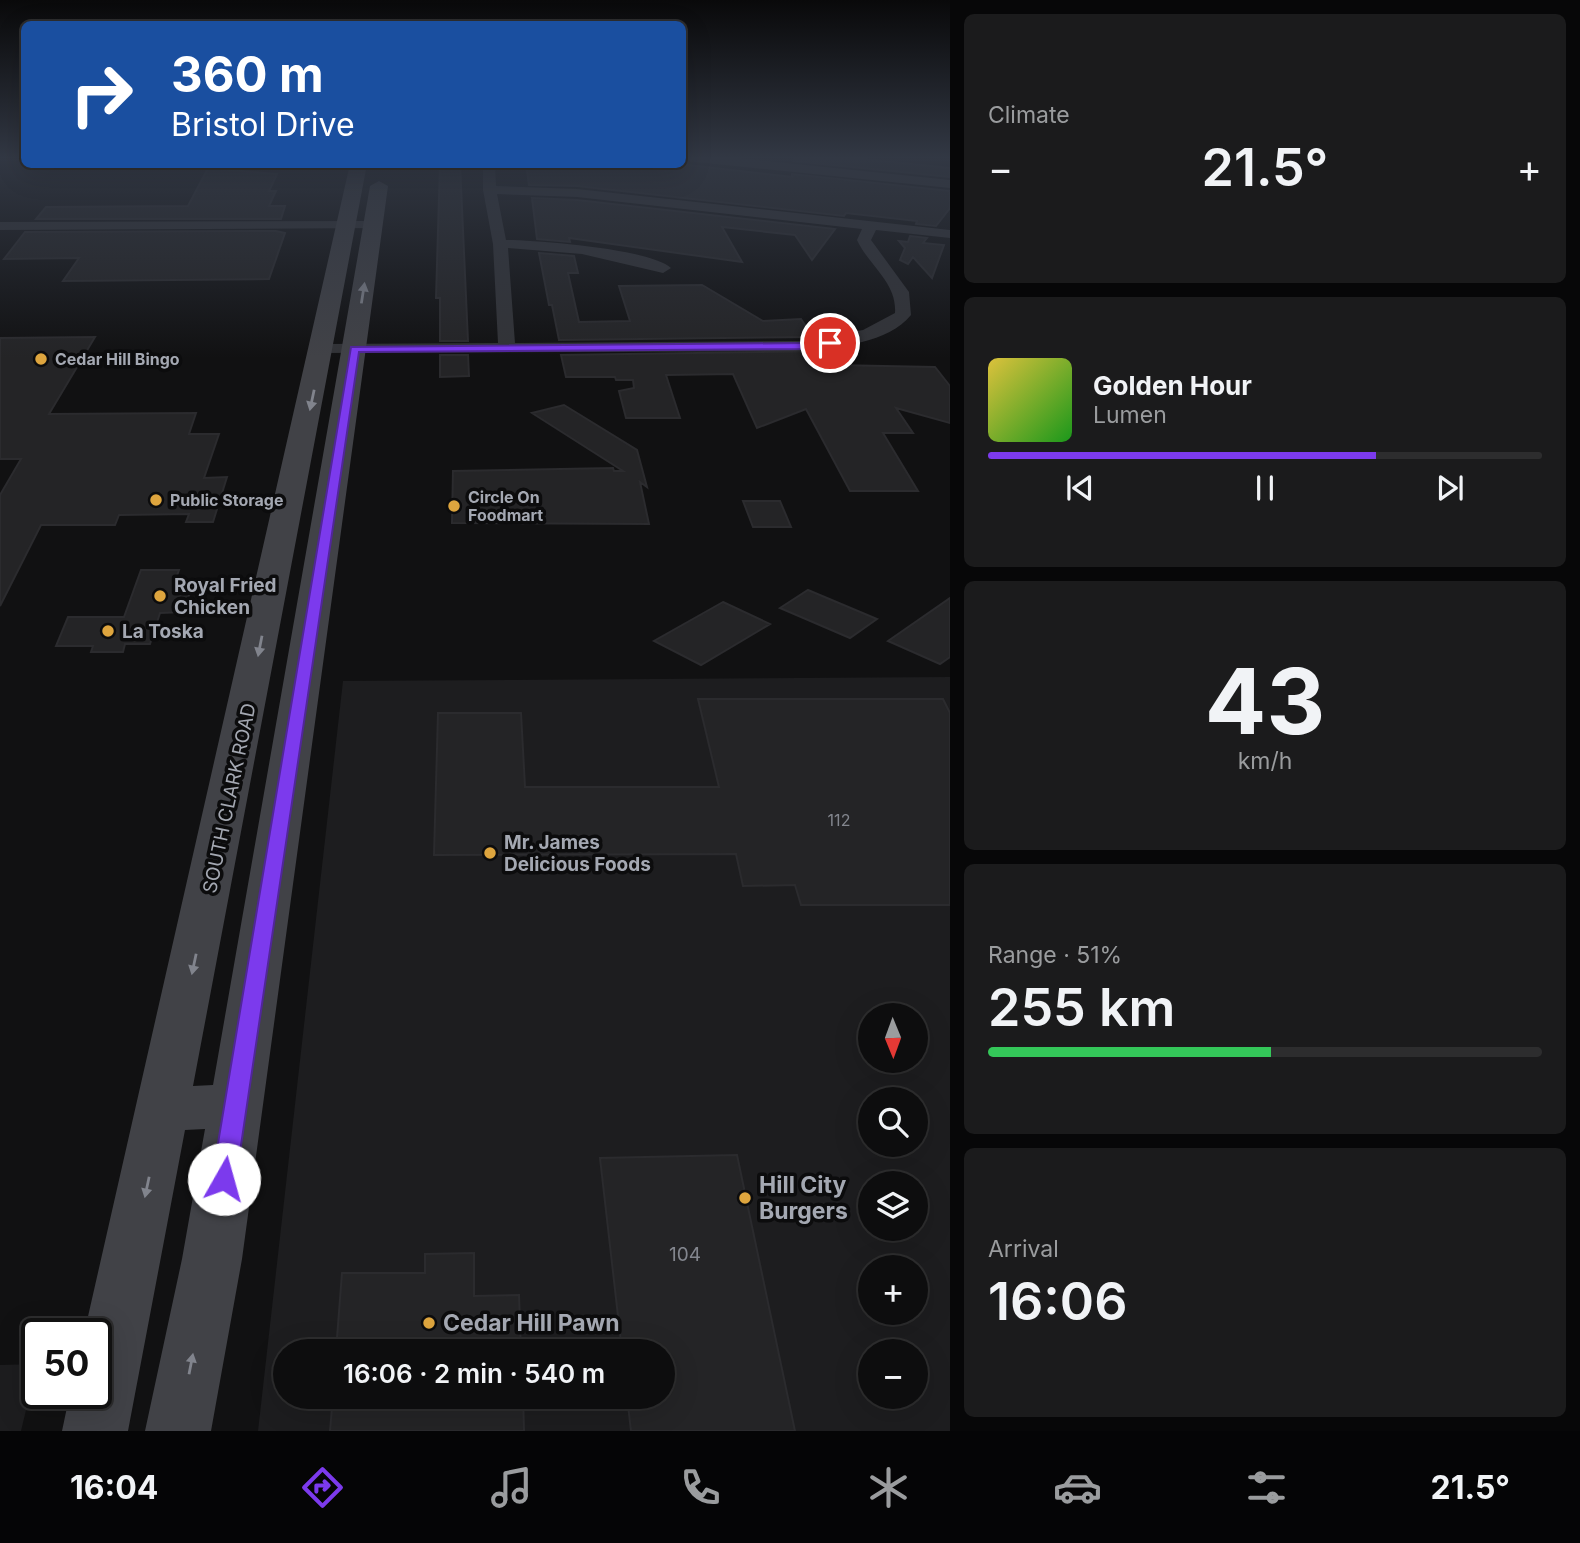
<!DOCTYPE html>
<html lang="en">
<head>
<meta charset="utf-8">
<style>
  body { margin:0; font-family:Inter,sans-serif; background:#1b1b1c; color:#f1f3f6; height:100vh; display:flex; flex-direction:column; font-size:26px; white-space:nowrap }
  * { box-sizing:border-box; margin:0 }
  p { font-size:23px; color:#9a9c9e }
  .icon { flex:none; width:38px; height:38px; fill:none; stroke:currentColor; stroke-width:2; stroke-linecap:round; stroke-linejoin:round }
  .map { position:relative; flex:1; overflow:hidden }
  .sheet { display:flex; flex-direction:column; gap:14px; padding:14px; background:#070708; width:630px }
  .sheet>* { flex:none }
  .top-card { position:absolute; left:21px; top:21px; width:665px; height:147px; border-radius:10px; box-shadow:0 7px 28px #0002,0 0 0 2px #2d2d2e; background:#1a4fa0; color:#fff; overflow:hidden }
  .needle { width:46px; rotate:179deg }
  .tools { position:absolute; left:858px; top:1003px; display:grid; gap:14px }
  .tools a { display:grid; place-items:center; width:70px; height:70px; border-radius:50%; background:#0d0d0e; box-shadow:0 7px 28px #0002,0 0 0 2px #2d2d2e; font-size:35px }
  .speed { position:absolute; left:21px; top:1318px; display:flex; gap:14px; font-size:35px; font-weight:700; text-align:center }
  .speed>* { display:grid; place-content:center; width:91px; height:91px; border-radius:50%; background:#0d0d0e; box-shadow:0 7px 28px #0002,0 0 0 2px #2d2d2e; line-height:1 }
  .speed .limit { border:4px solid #111; border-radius:10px; background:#fff; color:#111 }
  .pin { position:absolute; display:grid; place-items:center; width:60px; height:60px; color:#fff; margin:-30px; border:4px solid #fff; border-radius:50%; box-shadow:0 2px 7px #0007 }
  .me { position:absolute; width:77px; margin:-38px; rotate:7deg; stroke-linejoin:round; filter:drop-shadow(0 0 5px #0008) }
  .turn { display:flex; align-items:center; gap:24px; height:147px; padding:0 35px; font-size:32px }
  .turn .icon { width:91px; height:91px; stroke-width:2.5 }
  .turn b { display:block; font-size:49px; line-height:60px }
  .big { font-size:52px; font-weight:600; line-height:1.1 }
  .sheet .tile { flex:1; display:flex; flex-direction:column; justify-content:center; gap:10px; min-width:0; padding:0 24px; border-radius:10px; background:#1b1b1c }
  .sheet .dial { align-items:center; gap:0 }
  .dial b { font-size:91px; line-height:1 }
  .song { display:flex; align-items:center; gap:21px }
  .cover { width:84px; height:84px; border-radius:10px; background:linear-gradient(135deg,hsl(50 70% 55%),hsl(120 70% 35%)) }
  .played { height:7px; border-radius:4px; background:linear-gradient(90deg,#7c3aed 70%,#2d2d2e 70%) }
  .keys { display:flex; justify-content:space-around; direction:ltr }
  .heat { display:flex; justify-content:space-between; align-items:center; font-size:38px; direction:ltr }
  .charge { height:10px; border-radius:5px; background:linear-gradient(90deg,#34c759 51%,#2d2d2e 0) }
  .trip { position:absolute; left:273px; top:1339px; width:402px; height:70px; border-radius:35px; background:#0d0d0e; box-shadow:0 7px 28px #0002,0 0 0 2px #2d2d2e; font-weight:600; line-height:70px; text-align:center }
  .tab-bar { display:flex; height:112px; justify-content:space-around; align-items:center; background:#050506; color:#9a9c9e }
  .tab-bar .icon { width:49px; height:49px }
  .tab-bar .current { color:#7c3aed }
  .tab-bar b { font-size:32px; color:#f1f3f6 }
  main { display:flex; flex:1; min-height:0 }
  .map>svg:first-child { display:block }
  .built { fill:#1d1d1f; fill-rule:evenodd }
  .building { fill:#242426; stroke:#2b2b2e; stroke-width:2 }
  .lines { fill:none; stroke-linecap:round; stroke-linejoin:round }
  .street { fill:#323337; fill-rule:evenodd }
  .secondary { fill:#414247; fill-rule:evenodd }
  .oneway { fill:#81848d }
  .route { fill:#7c3aed; stroke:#51269a; stroke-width:2 }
  .poi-dot { fill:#dea53e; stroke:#0c0c0d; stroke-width:2.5 }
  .labels { text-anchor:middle; stroke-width:7; stroke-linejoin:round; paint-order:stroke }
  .far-poi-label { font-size:16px; font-weight:bold; fill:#a4a8b2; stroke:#0c0c0d; text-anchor:start }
  .number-label { font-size:16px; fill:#83868e }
  .poi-label { font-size:19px; font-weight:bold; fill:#a4a8b2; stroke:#0c0c0d; text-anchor:start }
  .street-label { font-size:19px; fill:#a4a8b2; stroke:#0c0c0d }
  .near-number-label { font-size:19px; fill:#83868e }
  .near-poi-label { font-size:23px; font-weight:bold; fill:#a4a8b2; stroke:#0c0c0d; text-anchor:start }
</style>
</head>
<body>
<main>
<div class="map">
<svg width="950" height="1431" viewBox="0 0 950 1431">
  <rect width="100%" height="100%" fill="#111112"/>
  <path class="built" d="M950 677V1431H258L343 681ZM870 1015H915V1060H870ZM870 1099H915V1144H870ZM870 1183H915V1228H870ZM870 1267H915V1312H870ZM285 1351H663V1396H285ZM870 1351H915V1396H870Z
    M37 1364 21 1431H0V1365Z"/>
  <path class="building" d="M795 157H844L950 168V177L794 161Z
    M440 164H460L468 341H440V298H436Z
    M526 164H679L792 177V174L950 191V208L936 226 916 224 917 221 846 213 844 216 577 186 529 185Z
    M208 168 277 174 269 191H276L269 206H285L281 219H36L46 207 188 206Z
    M532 198 577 200 835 229 812 260 795 235 722 227 742 262 569 238 570 242 537 239Z
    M276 231 285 233 269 279 63 281 79 258 4 259 25 232Z
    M910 236 927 238 923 243 944 245 932 278 913 257 908 264 900 260 905 248 899 241 908 242Z
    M539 253 574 256 578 273H568L579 322 630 321 619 286 702 285 763 321 801 319 813 337 559 340 552 305H549Z
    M95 337 49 414 196 413 189 434H219L204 478 227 477 213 522H186L189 514 119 515 115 525H41L0 606V495L21 459H0V338Z
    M823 351 833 365 935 367 950 386V423L896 408 913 433H883L918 491H850L806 409 757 428 733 374 666 375 680 418H626L619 391 634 388 633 380H616L615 377H566L561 355Z
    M440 355H468L469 376 440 377Z
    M564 405 637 450 647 487 640 482 649 524 452 523 453 471 613 468 614 471H623L532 413Z
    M743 501H780L791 527H753Z
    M141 570H179L173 587 192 586 184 612 160 613 150 644H125L123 652H91L93 646H56L68 617H124Z
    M808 590 877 619 850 638 780 608Z
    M950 598V657L940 664 888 641Z
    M723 602 770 624 701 665 654 641Z
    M698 699H943L950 713V905H801L795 885 743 886 736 854 434 855 438 713H521L525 787H719Z
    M737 1155 795 1431H631L627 1396H663V1351H622L600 1158Z
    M474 1253V1296L519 1295 521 1351H336L342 1273H425V1254Z
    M333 1396H523L524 1431H330Z"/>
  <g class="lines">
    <path class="street" d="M682 157H727L950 180V188L687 161Z
      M483 164H495L496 186 577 189 950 230V238L876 230 871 240 909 292 911 315C888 343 839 347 805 351L317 353 314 349 317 345 323 344 498 343 493 244 483 190ZM497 194 577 197 862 229 857 240C869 266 897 282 895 313L863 330 805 341 515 343 508 248 582 254 663 273 671 268C651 249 537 240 506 240Z
      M374 221 379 222V228L0 230V222Z"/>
    <path class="secondary" d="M350 164H367L193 1086 213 1085 370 186 379 181 388 186 242 1259 211 1431H145L182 1259 205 1129 185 1130 128 1431H62L70 1393H96V1334H84Z"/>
  </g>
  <defs><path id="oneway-solid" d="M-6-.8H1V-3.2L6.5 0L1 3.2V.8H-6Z" transform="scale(1.75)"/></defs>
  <g class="oneway">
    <use href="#oneway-solid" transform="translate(363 293) rotate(-81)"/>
    <use href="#oneway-solid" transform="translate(312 400) rotate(102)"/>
    <use href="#oneway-solid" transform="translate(260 646) rotate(101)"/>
    <use href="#oneway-solid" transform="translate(194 964) rotate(102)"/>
    <use href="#oneway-solid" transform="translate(147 1187) rotate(102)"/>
    <use href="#oneway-solid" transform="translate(191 1364) rotate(-79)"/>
  </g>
  <linearGradient id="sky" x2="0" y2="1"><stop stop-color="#09090a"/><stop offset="0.44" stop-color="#323844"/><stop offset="1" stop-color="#323844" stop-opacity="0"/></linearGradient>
  <rect width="950" height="358" fill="url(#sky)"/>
  <path class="route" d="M830 340 833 341V345L805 349 359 352 236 1179 232 1186 224 1189 216 1186 212 1179 351 347 805 343Z"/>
  <g class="poi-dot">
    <circle cx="41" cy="359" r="7"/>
    <circle cx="156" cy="500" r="7"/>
    <circle cx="454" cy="506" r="7"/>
    <circle cx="160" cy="596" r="7"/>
    <circle cx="108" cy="631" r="7"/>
    <circle cx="490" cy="853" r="7"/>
    <circle cx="745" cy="1198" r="7"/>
    <circle cx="429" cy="1323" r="7"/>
  </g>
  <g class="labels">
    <g class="far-poi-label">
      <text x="55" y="365">Cedar Hill Bingo</text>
      <text x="468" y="503">Circle On<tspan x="468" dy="18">Foodmart</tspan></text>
      <text x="170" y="506">Public Storage</text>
    </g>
    <g class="number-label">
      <text x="839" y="826">112</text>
    </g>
    <g class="poi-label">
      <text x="174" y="592">Royal Fried<tspan x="174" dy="22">Chicken</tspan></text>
      <text x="122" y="638">La Toska</text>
      <text x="504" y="849">Mr. James<tspan x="504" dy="22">Delicious Foods</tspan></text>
    </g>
    <g class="street-label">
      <text transform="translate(229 798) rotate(-78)" y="7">SOUTH CLARK ROAD</text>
    </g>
    <g class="near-number-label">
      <text x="685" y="1261">104</text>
    </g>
    <g class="near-poi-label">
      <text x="759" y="1193">Hill City<tspan x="759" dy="26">Burgers</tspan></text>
      <text x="443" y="1331">Cedar Hill Pawn</text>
    </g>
  </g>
</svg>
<div class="tools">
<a><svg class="needle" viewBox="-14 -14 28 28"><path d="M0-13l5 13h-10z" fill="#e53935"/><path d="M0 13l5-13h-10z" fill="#9a9c9e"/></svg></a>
<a><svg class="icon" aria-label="search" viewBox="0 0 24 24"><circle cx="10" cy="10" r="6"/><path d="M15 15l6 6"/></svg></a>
<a><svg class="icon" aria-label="layers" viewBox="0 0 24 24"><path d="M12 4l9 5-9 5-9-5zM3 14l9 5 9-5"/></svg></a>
<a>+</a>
<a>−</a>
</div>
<div class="speed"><div class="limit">50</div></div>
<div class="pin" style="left:830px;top:343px;background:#d93025"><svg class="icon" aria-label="arrive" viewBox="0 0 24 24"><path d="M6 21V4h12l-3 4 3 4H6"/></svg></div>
<svg class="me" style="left:224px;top:1179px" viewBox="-20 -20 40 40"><circle r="19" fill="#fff"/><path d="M0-13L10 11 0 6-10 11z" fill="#7c3aed"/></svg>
<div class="trip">16:06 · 2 min · 540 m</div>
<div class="top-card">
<div class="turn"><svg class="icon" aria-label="right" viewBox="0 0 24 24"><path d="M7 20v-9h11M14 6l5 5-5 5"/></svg><div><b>360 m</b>Bristol Drive</div></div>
</div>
</div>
<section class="sheet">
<div class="tile"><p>Climate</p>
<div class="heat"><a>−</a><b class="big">21.5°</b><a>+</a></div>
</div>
<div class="tile">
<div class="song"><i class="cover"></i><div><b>Golden Hour</b><p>Lumen</p></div></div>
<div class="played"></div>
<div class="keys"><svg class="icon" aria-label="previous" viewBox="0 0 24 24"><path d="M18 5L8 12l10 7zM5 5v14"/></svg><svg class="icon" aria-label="pause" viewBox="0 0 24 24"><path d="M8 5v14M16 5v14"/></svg><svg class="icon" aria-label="next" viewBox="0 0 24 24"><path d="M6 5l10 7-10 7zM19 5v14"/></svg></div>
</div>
<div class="tile dial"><b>43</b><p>km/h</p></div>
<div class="tile"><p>Range · 51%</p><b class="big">255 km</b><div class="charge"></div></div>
<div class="tile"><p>Arrival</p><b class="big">16:06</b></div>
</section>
</main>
<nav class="tab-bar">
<b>16:04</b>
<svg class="icon current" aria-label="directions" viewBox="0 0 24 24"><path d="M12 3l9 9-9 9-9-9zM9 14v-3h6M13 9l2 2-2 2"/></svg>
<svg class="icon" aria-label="music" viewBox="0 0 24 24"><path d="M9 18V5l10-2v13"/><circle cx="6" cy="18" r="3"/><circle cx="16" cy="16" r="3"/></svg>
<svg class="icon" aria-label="phone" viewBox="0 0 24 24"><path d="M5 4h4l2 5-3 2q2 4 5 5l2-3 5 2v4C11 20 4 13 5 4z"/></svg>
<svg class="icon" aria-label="climate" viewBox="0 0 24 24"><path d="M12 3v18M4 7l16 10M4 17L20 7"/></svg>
<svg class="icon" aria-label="car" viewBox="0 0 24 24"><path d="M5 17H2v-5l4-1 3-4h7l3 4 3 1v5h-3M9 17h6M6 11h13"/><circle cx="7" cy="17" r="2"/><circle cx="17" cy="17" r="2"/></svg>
<svg class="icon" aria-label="filters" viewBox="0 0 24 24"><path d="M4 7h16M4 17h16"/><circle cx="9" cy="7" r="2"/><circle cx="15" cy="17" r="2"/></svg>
<b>21.5°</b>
</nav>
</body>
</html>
